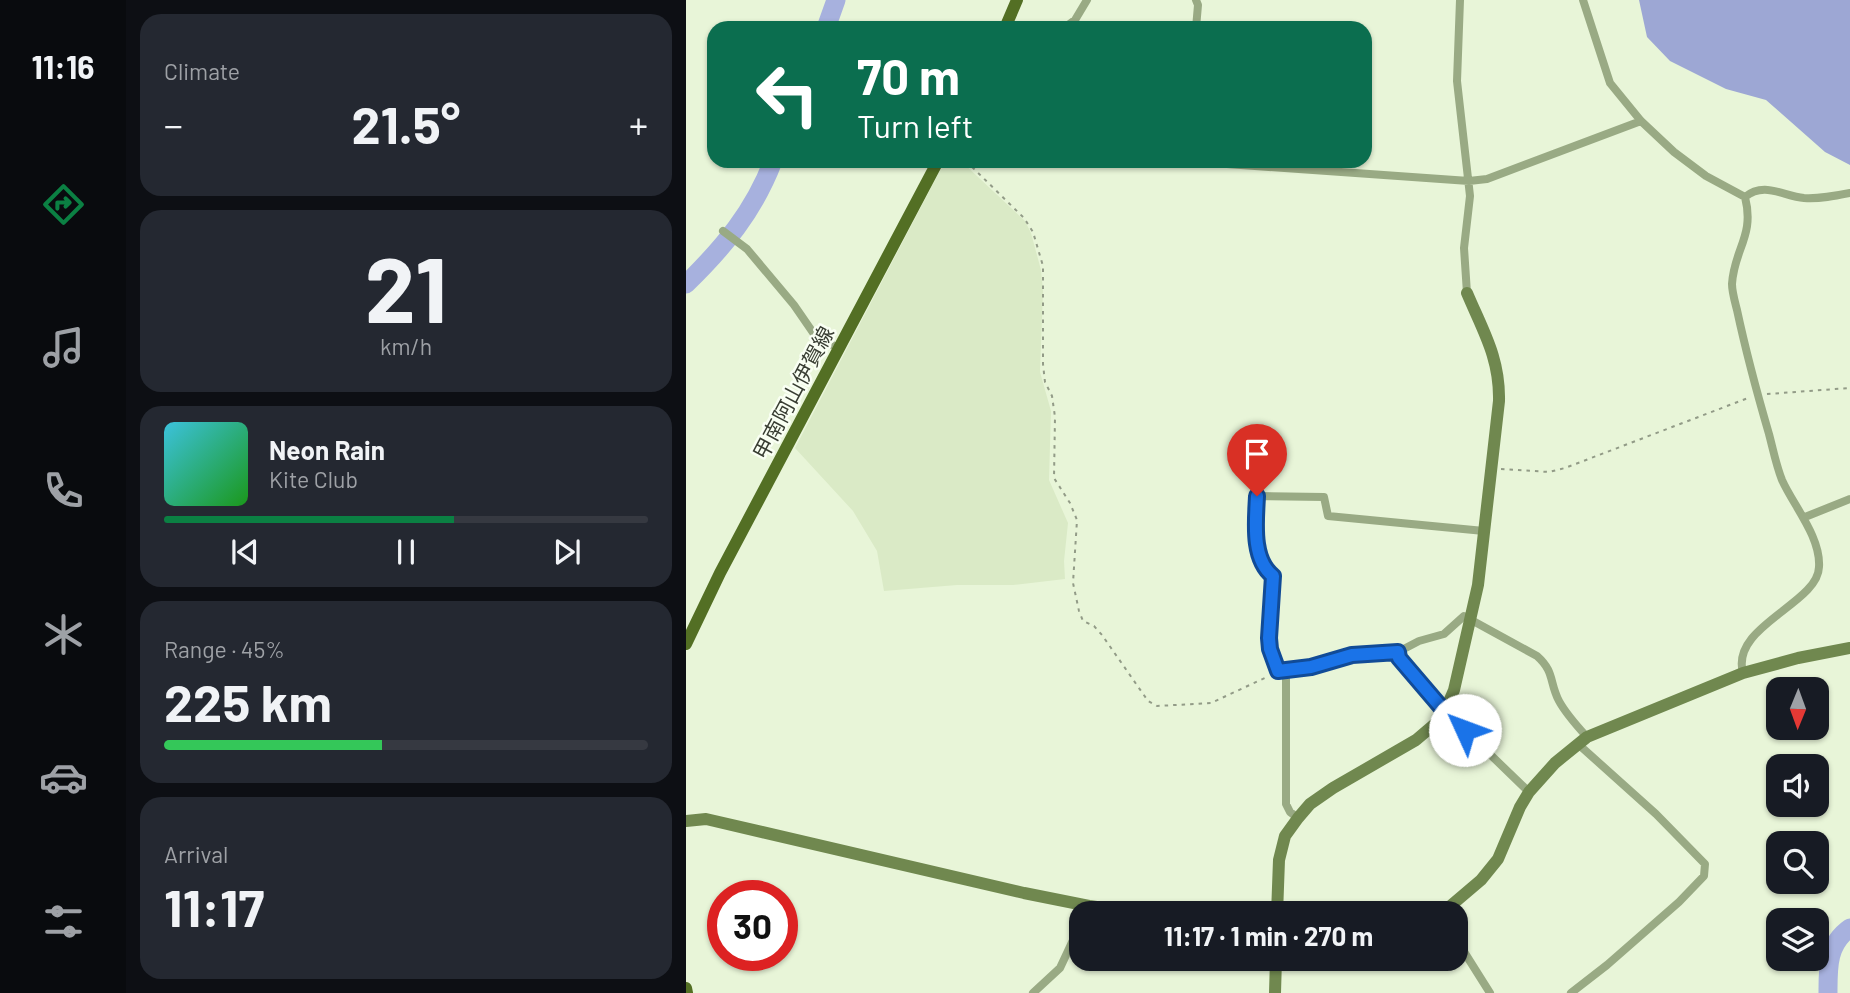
<!DOCTYPE html>
<html lang="en">
<head>
<meta charset="utf-8">
<style>
  body { margin:0; font-family:Barlow,"Noto Sans JP",sans-serif; background:#242831; color:#f1f3f6; height:100vh; display:flex; flex-direction:column; font-size:26px; white-space:nowrap }
  * { box-sizing:border-box; margin:0 }
  p { font-size:23px; color:#9ea1a6 }
  .icon { flex:none; width:38px; height:38px; fill:none; stroke:currentColor; stroke-width:2; stroke-linecap:round; stroke-linejoin:round }
  .map { position:relative; flex:1; overflow:hidden }
  .sheet { display:flex; flex-direction:column; gap:14px; padding:14px; background:#0d0f14; width:560px }
  .sheet>* { flex:none }
  .hud { position:absolute; left:21px; top:21px; width:665px; height:147px; border-radius:21px; box-shadow:0 2px 5px #0004; background:#0b6e4f; color:#fff; overflow:hidden }
  .needle { width:46px; rotate:181deg }
  .fabs { position:absolute; left:1080px; top:677px; display:grid; gap:14px }
  .fabs a { display:grid; place-items:center; width:63px; height:63px; border-radius:14px; background:#171b24; box-shadow:0 2px 5px #0004; font-size:35px }
  .speed { position:absolute; left:21px; top:880px; display:flex; gap:14px; font-size:35px; font-weight:700; text-align:center }
  .speed>* { display:grid; place-content:center; width:91px; height:91px; border-radius:50%; background:#171b24; box-shadow:0 2px 5px #0004; line-height:1 }
  .speed .limit { border:10px solid #d22; background:#fff; color:#111 }
  .pin { position:absolute; display:grid; place-items:center; width:60px; height:60px; color:#fff; margin:-72px -30px; border-radius:50% 50% 50% 0; rotate:-45deg; box-shadow:0 0 7px #0007 }
  .pin .icon { rotate:45deg }
  .me { position:absolute; width:77px; margin:-38px; rotate:313deg; stroke-linejoin:round; filter:drop-shadow(0 0 5px #0008) }
  .turn { display:flex; align-items:center; gap:24px; height:147px; padding:0 35px; font-size:32px }
  .turn .icon { width:91px; height:91px; stroke-width:2.5 }
  .turn b { display:block; font-size:49px; line-height:60px }
  .big { font-size:52px; font-weight:700; line-height:1.1 }
  .sheet .card { flex:1; display:flex; flex-direction:column; justify-content:center; gap:10px; min-width:0; padding:0 24px; border-radius:21px; background:#242831 }
  .sheet .dial { align-items:center; gap:0 }
  .dial b { font-size:91px; line-height:1 }
  .song { display:flex; align-items:center; gap:21px }
  .cover { width:84px; height:84px; border-radius:10px; background:linear-gradient(135deg,hsl(190 70% 55%),hsl(120 70% 35%)) }
  .played { height:7px; border-radius:4px; background:linear-gradient(90deg,#0b8043 60%,#363941 60%) }
  .keys { display:flex; justify-content:space-around; direction:ltr }
  .heat { display:flex; justify-content:space-between; align-items:center; font-size:38px; direction:ltr }
  .charge { height:10px; border-radius:5px; background:linear-gradient(90deg,#34c759 45%,#363941 0) }
  .trip { position:absolute; left:383px; top:901px; width:399px; height:70px; border-radius:21px; background:#171b24; box-shadow:0 2px 5px #0004; font-weight:700; line-height:70px; text-align:center }
  main { display:flex; flex:1; min-height:0 }
  .dock { display:flex; flex-direction:column; width:126px; justify-content:space-around; align-items:center; background:#090b0e; color:#9ea1a6 }
  .dock .icon { width:49px; height:49px }
  .dock .active { color:#0b8043 }
  .dock b { font-size:32px; color:#f1f3f6 }
  .map>svg:first-child { display:block }
  .built { fill:#daeac6 }
  .forest { fill:#9da7d4 }
  .lines { fill:none; stroke-linecap:round; stroke-linejoin:round }
  .river { stroke:#a7b1de; stroke-width:19 }
  .path { stroke:#929b87; stroke-width:2; stroke-dasharray:3.5 5; stroke-linecap:butt }
  .street { stroke:#99aa84; stroke-width:8 }
  .secondary { stroke:#70884f; stroke-width:12 }
  .primary { stroke:#536f24; stroke-width:12 }
  .route-casing { stroke:#114b97; stroke-width:18 }
  .route { stroke:#1a73e8; stroke-width:12 }
  .labels { text-anchor:middle; stroke-width:5; stroke-linejoin:round; paint-order:stroke }
  .street-label { font-size:21px; fill:#393e33; stroke:#f9fff3 }
</style>
</head>
<body>
<main>
<nav class="dock">
<b>11:16</b>
<svg class="icon active" aria-label="directions" viewBox="0 0 24 24"><path d="M12 3l9 9-9 9-9-9zM9 14v-3h6M13 9l2 2-2 2"/></svg>
<svg class="icon" aria-label="music" viewBox="0 0 24 24"><path d="M9 18V5l10-2v13"/><circle cx="6" cy="18" r="3"/><circle cx="16" cy="16" r="3"/></svg>
<svg class="icon" aria-label="phone" viewBox="0 0 24 24"><path d="M5 4h4l2 5-3 2q2 4 5 5l2-3 5 2v4C11 20 4 13 5 4z"/></svg>
<svg class="icon" aria-label="climate" viewBox="0 0 24 24"><path d="M12 3v18M4 7l16 10M4 17L20 7"/></svg>
<svg class="icon" aria-label="car" viewBox="0 0 24 24"><path d="M5 17H2v-5l4-1 3-4h7l3 4 3 1v5h-3M9 17h6M6 11h13"/><circle cx="7" cy="17" r="2"/><circle cx="17" cy="17" r="2"/></svg>
<svg class="icon" aria-label="filters" viewBox="0 0 24 24"><path d="M4 7h16M4 17h16"/><circle cx="9" cy="7" r="2"/><circle cx="15" cy="17" r="2"/></svg>
</nav>
<section class="sheet">
<div class="card"><p>Climate</p>
<div class="heat"><a>−</a><b class="big">21.5°</b><a>+</a></div>
</div>
<div class="card dial"><b>21</b><p>km/h</p></div>
<div class="card">
<div class="song"><i class="cover"></i><div><b>Neon Rain</b><p>Kite Club</p></div></div>
<div class="played"></div>
<div class="keys"><svg class="icon" aria-label="previous" viewBox="0 0 24 24"><path d="M18 5L8 12l10 7zM5 5v14"/></svg><svg class="icon" aria-label="pause" viewBox="0 0 24 24"><path d="M8 5v14M16 5v14"/></svg><svg class="icon" aria-label="next" viewBox="0 0 24 24"><path d="M6 5l10 7-10 7zM19 5v14"/></svg></div>
</div>
<div class="card"><p>Range · 45%</p><b class="big">225 km</b><div class="charge"></div></div>
<div class="card"><p>Arrival</p><b class="big">11:17</b></div>
</section>
<div class="map">
<svg width="1164" height="993" viewBox="0 0 1164 993">
  <rect width="100%" height="100%" fill="#e8f5d8"/>
  <path class="built" d="M259 161H275L339 221 345 233 355 270 357 291 354 372 365 411 363 480 382 523 378 561 379 579 327 585H271L198 591 191 551 167 511 109 448Z"/>
  <path class="forest" d="M953 0H1164V165L1139 152 1080 100 1040 89 984 61 961 37Z"/>
  <g class="lines">
    <path class="river" d="M140 28 150 0
      M0 284C38 247 68 211 87 161
      M1142 993C1142 968 1141 944 1164 928"/>
    <path class="path" d="M280 161 338 218 347 232 357 266V364L359 382 366 396 369 417 368 478 384 503 391 520 387 583 393 611 397 621 408 626 416 635 462 701 471 706 525 703 583 676
      M1081 394 1164 388
      M815 469 863 472 879 468 1062 398"/>
    <path class="street" d="M510 0 512 5 510 28
      M774 0 771 81 784 196 778 248 781 293
      M897 0 924 83 955 121 988 152 1020 176 1059 197C1069 236 1048 249 1046 284 1046 292 1049 302 1051 310 1060 352 1071 393 1083 434 1087 449 1090 465 1096 480 1107 505 1135 537 1133 567 1132 604 1044 626 1057 673
      M378 28 389 20 401 0
      M499 161 783 181 801 179 955 121
      M1059 197C1078 181 1097 196 1118 198 1134 199 1149 196 1164 193
      M37 231 61 249 108 305 128 334 153 349
      M1119 517 1164 499
      M798 531 642 516 638 497 571 496C570 520 565 559 587 576L583 638 584 649 592 671 625 667 665 655 712 652 733 641 758 634 778 616 851 656C869 672 863 682 873 701 880 714 891 726 901 737
      M712 652 713 658 754 706 843 792
      M600 669V804L604 812 612 818
      M770 939 804 993
      M347 993 374 968 396 921
      M885 993 921 965 993 902 1018 876 1019 864 970 814 892 744"/>
    <path class="secondary" d="M0 821 20 819 338 893 403 906 448 912 518 914
      M591 914 593 860 599 836 612 818 624 804 647 788 730 740 750 723 759 711 768 690 792 585 813 401C814 358 797 331 781 293
      M755 914 795 880 812 859 834 807 843 792 869 763 901 737 1057 673 1112 658 1164 648
      M589 993 590 959"/>
    <path class="primary" d="M319 28 331 0
      M0 644 34 573 252 161
      M0 988 1 993"/>
  </g>
  <g class="lines">
    <defs>
      <path id="route" d="M571 496C570 520 565 559 587 576L583 638 584 649 592 671 625 667 666 655 712 652 713 658 754 706 779 730"/>
    </defs>
    <use href="#route" class="route-casing"/>
    <use href="#route" class="route"/>
  </g>
  <g class="labels">
    <g class="street-label">
      <text transform="translate(108 393) rotate(-62)" y="7">甲南阿山伊賀線</text>
    </g>
  </g>
</svg>
<div class="fabs">
<a><svg class="needle" viewBox="-14 -14 28 28"><path d="M0-13l5 13h-10z" fill="#e53935"/><path d="M0 13l5-13h-10z" fill="#9ea1a6"/></svg></a>
<a><svg class="icon" aria-label="sound" viewBox="0 0 24 24"><path d="M4 9h4l5-4v14l-5-4H4zM17 9q2 3 0 6"/></svg></a>
<a><svg class="icon" aria-label="search" viewBox="0 0 24 24"><circle cx="10" cy="10" r="6"/><path d="M15 15l6 6"/></svg></a>
<a><svg class="icon" aria-label="layers" viewBox="0 0 24 24"><path d="M12 4l9 5-9 5-9-5zM3 14l9 5 9-5"/></svg></a>
</div>
<div class="speed"><div class="limit">30</div></div>
<div class="pin" style="left:571px;top:496px;background:#d93025"><svg class="icon" aria-label="arrive" viewBox="0 0 24 24"><path d="M6 21V4h12l-3 4 3 4H6"/></svg></div>
<svg class="me" style="left:779px;top:730px" viewBox="-20 -20 40 40"><circle r="19" fill="#fff"/><path d="M0-13L10 11 0 6-10 11z" fill="#1a73e8"/></svg>
<div class="trip">11:17 · 1 min · 270 m</div>
<div class="hud">
<div class="turn"><svg class="icon" aria-label="left" viewBox="0 0 24 24"><path d="M17 20v-9H6M10 6l-5 5 5 5"/></svg><div><b>70 m</b>Turn left</div></div>
</div>
</div>
</main>
</body>
</html>
